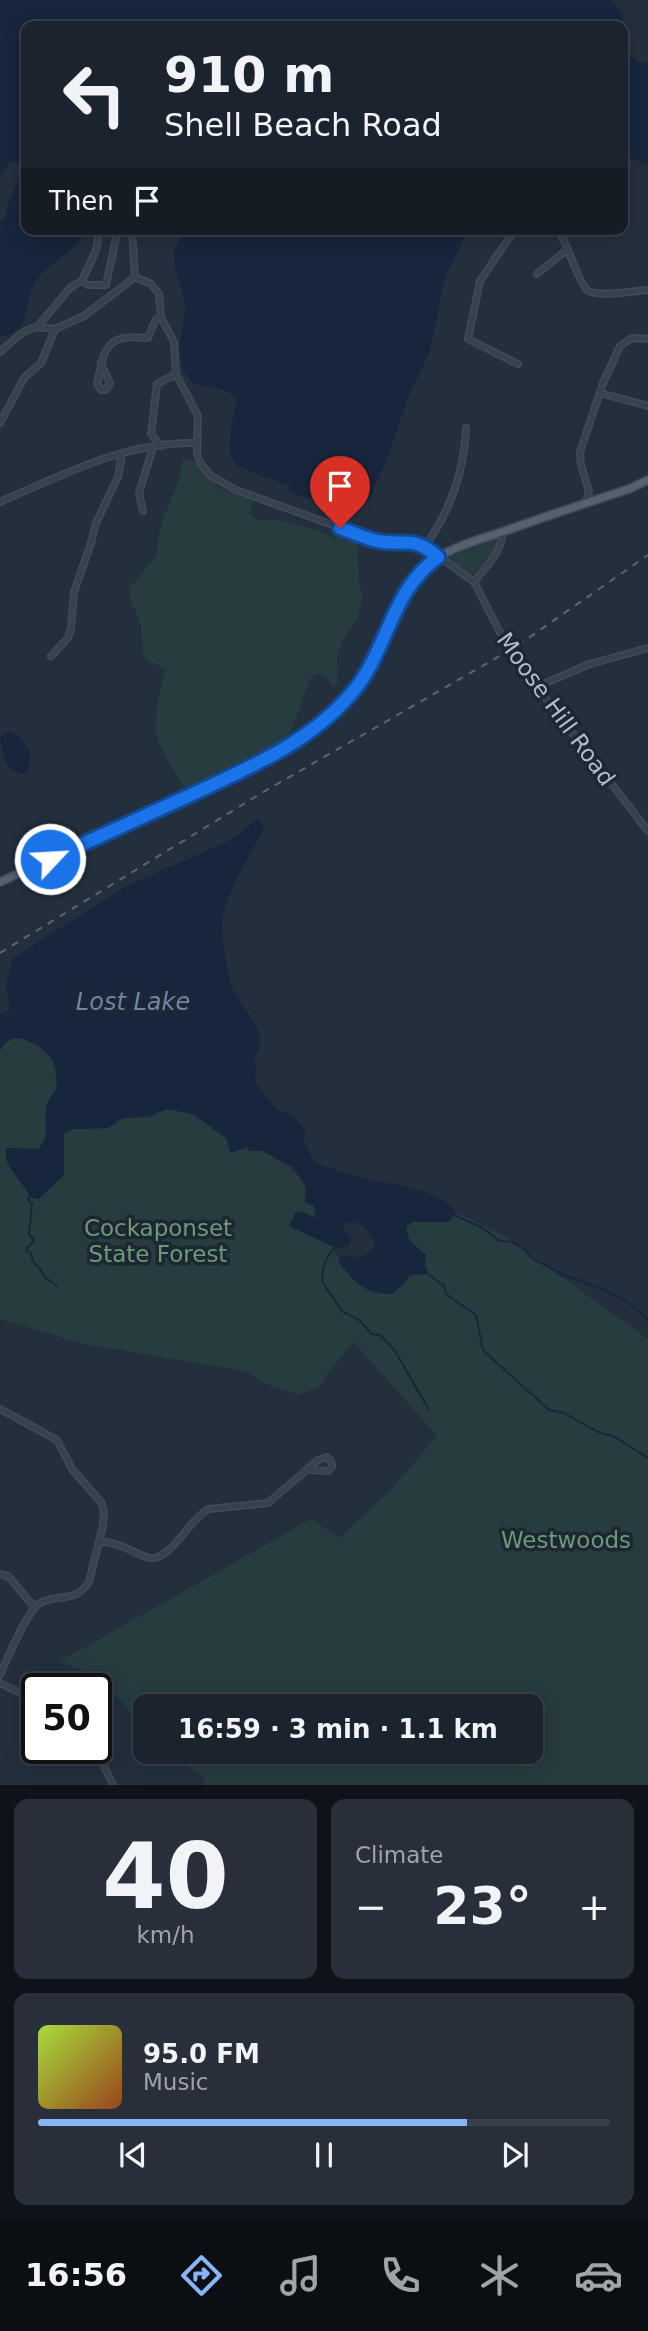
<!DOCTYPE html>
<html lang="en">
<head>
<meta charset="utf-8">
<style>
  body { margin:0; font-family:"DejaVu Sans",sans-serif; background:#282f3a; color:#f1f3f6; height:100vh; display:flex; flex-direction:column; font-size:26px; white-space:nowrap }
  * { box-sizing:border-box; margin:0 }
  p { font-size:23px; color:#a0a4aa }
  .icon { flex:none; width:38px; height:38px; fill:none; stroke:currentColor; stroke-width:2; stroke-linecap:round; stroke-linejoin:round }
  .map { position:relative; height:1785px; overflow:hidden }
  .details { display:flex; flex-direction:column; gap:14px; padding:14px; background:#0f1319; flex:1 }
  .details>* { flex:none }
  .banner { position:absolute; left:21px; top:21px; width:607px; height:214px; border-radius:14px; box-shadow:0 4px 18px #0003,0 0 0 2px #39404a; background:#1b232e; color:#f1f3f6; overflow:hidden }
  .speed { position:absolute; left:21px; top:1673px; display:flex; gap:14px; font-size:35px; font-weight:700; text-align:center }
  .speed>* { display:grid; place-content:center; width:91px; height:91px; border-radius:50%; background:#1b232e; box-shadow:0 4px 18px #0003,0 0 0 2px #39404a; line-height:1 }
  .speed .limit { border:4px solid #111; border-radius:10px; background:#fff; color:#111 }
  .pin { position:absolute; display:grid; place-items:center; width:60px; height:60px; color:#fff; margin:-72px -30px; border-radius:50% 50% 50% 0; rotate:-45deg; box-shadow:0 0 7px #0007 }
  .pin .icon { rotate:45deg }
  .me { position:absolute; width:77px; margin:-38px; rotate:65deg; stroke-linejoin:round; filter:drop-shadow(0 0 5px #0008) }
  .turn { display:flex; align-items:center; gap:24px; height:147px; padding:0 28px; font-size:32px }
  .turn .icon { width:91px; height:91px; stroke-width:2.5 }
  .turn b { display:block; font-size:49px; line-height:60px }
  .then { display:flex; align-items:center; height:66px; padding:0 28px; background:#0003; gap:14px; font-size:26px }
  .big { font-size:52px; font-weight:700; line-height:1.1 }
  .details .widget { flex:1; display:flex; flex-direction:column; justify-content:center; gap:10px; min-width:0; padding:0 24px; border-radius:14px; background:#282f3a }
  .details .dial { align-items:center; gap:0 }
  .dial b { font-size:91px; line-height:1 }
  .song { display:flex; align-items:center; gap:21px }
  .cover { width:84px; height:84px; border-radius:10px; background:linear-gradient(135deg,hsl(80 70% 55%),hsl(20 70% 35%)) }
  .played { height:7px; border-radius:4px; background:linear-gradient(90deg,#8ab4f8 75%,#39404a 75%) }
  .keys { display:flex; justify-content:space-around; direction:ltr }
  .heat { display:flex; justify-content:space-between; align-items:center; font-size:38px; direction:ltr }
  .details .tiles { flex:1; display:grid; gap:14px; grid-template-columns:1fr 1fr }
  .widget:last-child { grid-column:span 2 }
  .trip { position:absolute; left:133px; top:1694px; width:410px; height:70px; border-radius:14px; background:#1b232e; box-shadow:0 4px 18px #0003,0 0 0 2px #39404a; font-weight:700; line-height:70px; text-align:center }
  .menu { display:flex; height:112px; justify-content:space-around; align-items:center; background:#0b0e12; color:#a0a4aa }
  .menu .icon { width:49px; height:49px }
  .menu .selected { color:#8ab4f8 }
  .menu b { font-size:32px; color:#f1f3f6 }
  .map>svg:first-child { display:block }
  .green { fill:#263c3f }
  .water { fill:#17263c }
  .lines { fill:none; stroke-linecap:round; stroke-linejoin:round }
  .stream { stroke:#17263c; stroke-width:2 }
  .minor-casing { stroke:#414a57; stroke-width:8 }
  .major-casing { stroke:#414a57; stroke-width:10 }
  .minor { stroke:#38414e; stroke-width:5 }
  .major { stroke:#56606e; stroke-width:7 }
  .rail { stroke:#5a6575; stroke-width:2; stroke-dasharray:7 7; stroke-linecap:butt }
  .minor-bridge-casing { stroke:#414a57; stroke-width:8; stroke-linecap:butt }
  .minor-bridge { stroke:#38414e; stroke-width:5 }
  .route-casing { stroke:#114b97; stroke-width:18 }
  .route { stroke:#1a73e8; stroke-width:12 }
  .labels { text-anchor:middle; stroke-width:7; stroke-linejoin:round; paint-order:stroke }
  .street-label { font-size:23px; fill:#b4bcc9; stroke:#1d2633 }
  .park-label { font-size:23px; fill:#6b9a76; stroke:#1d2633 }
  .water-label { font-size:24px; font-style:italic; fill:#6d86a8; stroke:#1d2633 }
</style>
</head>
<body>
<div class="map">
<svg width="648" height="1785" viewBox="0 0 648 1785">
  <rect width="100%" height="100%" fill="#242f3e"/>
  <path class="green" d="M183 459 195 462 219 488 254 501 249 513 257 520H280L314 529 334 538 344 533 357 537 359 583 363 595 358 618 342 641 337 658 338 683 333 686 325 675 318 673 311 677C305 691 294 728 287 738 272 759 212 780 187 792 177 773 157 750 156 728 155 709 161 688 165 669L147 660 143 653 141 625 130 597V588L156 556 161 525 178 482Z
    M502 538 490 558 471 575H468L448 556 470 547Z
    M19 1038C50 1049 54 1056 57 1088 52 1095 47 1101 46 1109 44 1125 51 1136 38 1149L7 1148 9 1166 32 1198 43 1195 64 1175V1133L73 1129 108 1128 123 1118 148 1117 168 1109 192 1114 242 1150C248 1146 250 1148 257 1150 290 1159 313 1186 316 1219L296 1212 289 1226 333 1247C340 1265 350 1278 366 1289L405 1283C411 1272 416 1273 428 1274L409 1239 406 1228 412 1222H449L456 1212 503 1235 648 1339V1785H202L206 1779 164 1752H530V1706H145V1729C118 1698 101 1672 59 1662L311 1519 339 1538 390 1491 437 1436 354 1342 326 1375 321 1385 299 1395C286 1390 255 1382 249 1372L84 1344 0 1319V1051C4 1042 10 1039 19 1038Z"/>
  <path class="water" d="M0 0H612L622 13 623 26H26V229H86C77 253 50 260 36 281 22 304 33 331 0 337V222L5 220 9 201 22 173 20 165 10 161 0 176Z
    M623 27 627 53 640 63 648 62V166L631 158 623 160Z
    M191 229H468L445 278 430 351 409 396 386 461 368 502 351 501 350 495 349 501 335 502 336 494 334 501 330 502C317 499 299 498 289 491V486L237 466C223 447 233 422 236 401 228 381 199 394 187 376 173 355 184 329 185 307 185 288 172 274 174 255 175 243 182 237 191 229Z
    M11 732 20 737 31 753 28 770 25 774C4 772 3 756 0 738L3 734Z
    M258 818 264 829C252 850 224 899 222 922 221 933 227 969 230 981 236 1006 275 1032 254 1058L257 1064 255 1082 276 1109 294 1116 306 1131 303 1140 314 1162C331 1169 348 1174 366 1179 391 1185 441 1188 456 1213L449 1222H412L406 1228 409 1240 426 1255 425 1266 429 1274 409 1275 405 1283 392 1294C364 1294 354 1282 338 1261L343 1255C357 1259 370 1258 375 1242 368 1230 360 1219 345 1223L343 1228 351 1238 349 1245 339 1249 289 1226 296 1212 300 1211 316 1218 314 1206 305 1202 306 1187 294 1168 262 1151H249L248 1147 230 1153 226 1137 192 1114 168 1109 148 1117 123 1118 108 1128 73 1129 64 1133V1175L39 1199 32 1198 9 1166 6 1159V1148L38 1149C51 1137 44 1125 46 1109 47 1101 52 1094 57 1088 56 1080 57 1067 53 1061 42 1044 11 1025 0 1051V1015L10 1011 6 983 13 958 128 885 220 845 238 835Z"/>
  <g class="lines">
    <path class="stream" d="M30 1195 28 1200 32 1204 29 1234 34 1240 26 1250 31 1253 33 1262 38 1266 45 1277 57 1286
      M454 1215 483 1228 498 1240 512 1242 525 1250 532 1258 564 1275 590 1284 625 1300 648 1319
      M334 1249 328 1256 323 1268 322 1282 342 1311 359 1320 372 1334 380 1335C386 1342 394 1348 398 1356 408 1374 418 1392 429 1409
      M429 1274 442 1285 444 1284 446 1294 476 1315 483 1350 549 1410 564 1413 598 1432 615 1437 648 1458"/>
    <defs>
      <path id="minor" d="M132 229 135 277
        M515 229 480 281 468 339 518 364
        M559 229C564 240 581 286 587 290 597 298 634 291 648 290
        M537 274 568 249
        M82 281 88 285H106L118 229
        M82 281 96 250 100 229
        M37 327 55 329 84 316 135 277 151 284 159 294 161 317 174 342 176 374 198 416 197 455 201 464 211 476 236 490 366 537 377 541 413 542 425 546 474 582 508 648
        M0 352C11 343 23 329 37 327L71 287 82 281
        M101 363 110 383 106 390H101L97 384C102 366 101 342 124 338 132 336 140 338 148 338L156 319 161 317
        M600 393 648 406
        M0 423 24 378 41 363 55 329
        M161 446 151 434 157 384 176 374
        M0 502C62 475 127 441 196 443
        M586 503 589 491 581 465 580 452 603 383 620 346 632 338 648 339
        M143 511 139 493 153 447
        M425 546C451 510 464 472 466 428
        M474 582C486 565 503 553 502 531
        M51 656 68 638 71 628 74 592 91 543 96 523 118 477 122 454
        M513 656 648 831
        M536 687 590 664 648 648
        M0 1409 57 1440 72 1469 101 1502 104 1512 103 1525 89 1582C74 1604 59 1593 40 1603 27 1611 7 1659 0 1675
        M99 1541C106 1542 114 1543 121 1546 130 1549 141 1557 151 1558 171 1560 190 1518 209 1509L268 1503 318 1460 327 1457 331 1461 332 1467 328 1471 309 1470
        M0 1574 8 1576 34 1607
        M0 1683 37 1701
        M90 1748 104 1766 113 1785"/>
      <path id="major" d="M0 882 259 763C298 743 347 709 367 670 385 635 396 595 425 568 446 548 475 541 502 532 544 517 586 503 629 489L648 480"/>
    </defs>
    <use href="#minor" class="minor-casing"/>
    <use href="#major" class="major-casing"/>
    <use href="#minor" class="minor"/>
    <use href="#major" class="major"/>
    <path class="rail" d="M0 953 260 794 517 646 648 555"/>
    <defs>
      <path id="minor-bridge" d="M508 648 513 656"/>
    </defs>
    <use href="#minor-bridge" class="minor-bridge-casing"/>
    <use href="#minor-bridge" class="minor-bridge"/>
  </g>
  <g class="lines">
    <defs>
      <path id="route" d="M50 859C98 837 147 815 195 793 250 767 310 742 351 694 388 652 390 591 438 557 413 535 405 546 377 541 364 538 352 532 340 528"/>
    </defs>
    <use href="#route" class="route-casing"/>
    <use href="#route" class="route"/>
  </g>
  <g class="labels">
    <g class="street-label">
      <text transform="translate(556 709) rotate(54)" y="8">Moose Hill Road</text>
    </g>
    <g class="park-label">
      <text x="158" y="1236">Cockaponset<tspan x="158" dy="26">State Forest</tspan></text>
      <text x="566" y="1548">Westwoods</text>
    </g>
    <g class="water-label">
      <text x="133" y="1010">Lost Lake</text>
    </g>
  </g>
</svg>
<div class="speed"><div class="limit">50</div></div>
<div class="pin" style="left:340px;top:528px;background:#d93025"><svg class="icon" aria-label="arrive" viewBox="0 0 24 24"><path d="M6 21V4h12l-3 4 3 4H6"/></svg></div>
<svg class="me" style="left:50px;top:859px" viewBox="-20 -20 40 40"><circle r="17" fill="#1a73e8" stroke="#fff" stroke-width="3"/><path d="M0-11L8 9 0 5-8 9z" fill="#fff"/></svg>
<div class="trip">16:59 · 3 min · 1.1 km</div>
<div class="banner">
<div class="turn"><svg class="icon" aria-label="left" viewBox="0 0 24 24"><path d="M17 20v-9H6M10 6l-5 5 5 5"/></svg><div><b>910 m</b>Shell Beach Road</div></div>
<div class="then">Then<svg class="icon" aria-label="arrive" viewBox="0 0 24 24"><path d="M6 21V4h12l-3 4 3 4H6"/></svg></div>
</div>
</div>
<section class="details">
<div class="tiles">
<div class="widget dial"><b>40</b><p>km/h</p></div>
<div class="widget"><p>Climate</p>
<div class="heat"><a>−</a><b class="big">23°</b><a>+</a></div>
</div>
<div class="widget">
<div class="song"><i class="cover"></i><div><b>95.0 FM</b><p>Music</p></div></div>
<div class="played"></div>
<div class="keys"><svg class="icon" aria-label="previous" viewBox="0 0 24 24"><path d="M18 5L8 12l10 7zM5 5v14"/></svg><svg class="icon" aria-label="pause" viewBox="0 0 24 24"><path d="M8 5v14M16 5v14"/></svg><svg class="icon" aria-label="next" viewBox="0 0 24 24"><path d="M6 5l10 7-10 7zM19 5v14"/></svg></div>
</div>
</div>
</section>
<nav class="menu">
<b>16:56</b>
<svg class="icon selected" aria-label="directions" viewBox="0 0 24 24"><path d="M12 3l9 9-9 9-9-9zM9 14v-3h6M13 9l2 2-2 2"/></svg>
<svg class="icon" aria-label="music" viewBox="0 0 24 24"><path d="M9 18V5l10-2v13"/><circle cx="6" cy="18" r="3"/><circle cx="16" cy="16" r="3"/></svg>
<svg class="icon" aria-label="phone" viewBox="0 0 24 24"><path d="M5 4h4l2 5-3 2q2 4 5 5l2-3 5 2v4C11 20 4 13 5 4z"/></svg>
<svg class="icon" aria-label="climate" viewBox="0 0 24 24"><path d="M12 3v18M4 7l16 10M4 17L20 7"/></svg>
<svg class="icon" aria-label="car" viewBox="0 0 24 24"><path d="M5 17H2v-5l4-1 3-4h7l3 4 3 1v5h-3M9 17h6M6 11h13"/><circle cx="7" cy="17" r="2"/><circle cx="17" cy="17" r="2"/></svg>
</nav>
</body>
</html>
